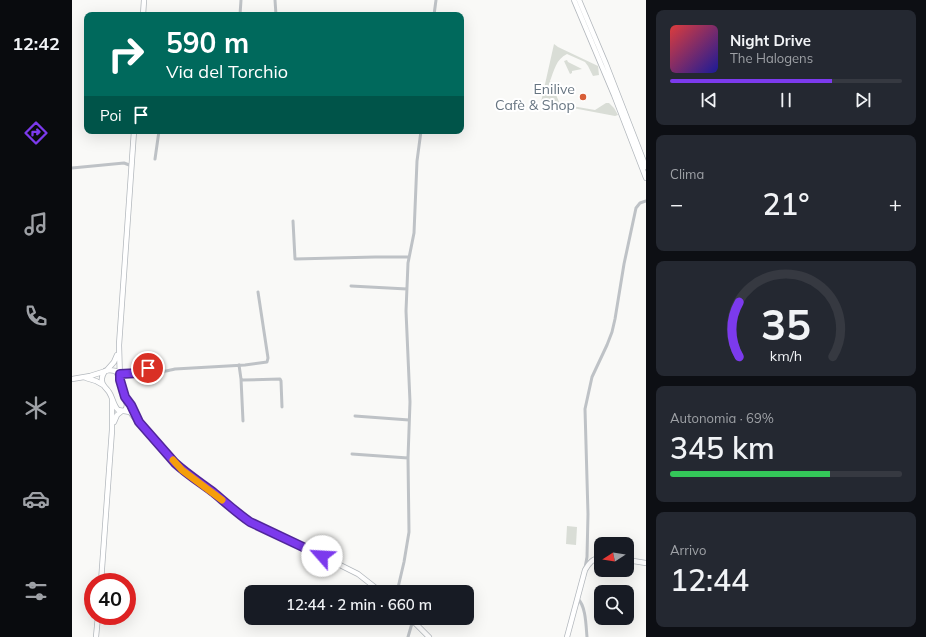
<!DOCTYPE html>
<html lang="it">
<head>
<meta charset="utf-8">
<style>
  body { margin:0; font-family:Mulish,sans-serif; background:#242831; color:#f1f3f6; height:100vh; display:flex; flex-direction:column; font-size:15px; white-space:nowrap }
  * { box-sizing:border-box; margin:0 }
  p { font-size:13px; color:#9ea1a6 }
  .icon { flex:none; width:22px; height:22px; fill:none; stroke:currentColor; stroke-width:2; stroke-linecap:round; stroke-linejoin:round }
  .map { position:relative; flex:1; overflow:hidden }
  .details { display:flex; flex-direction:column; gap:10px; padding:10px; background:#0d0f14; width:280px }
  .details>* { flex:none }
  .top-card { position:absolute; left:12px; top:12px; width:380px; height:122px; border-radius:8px; box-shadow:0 4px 16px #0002; background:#00695c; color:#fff; overflow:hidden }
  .needle { width:26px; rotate:258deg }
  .buttons { position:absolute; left:522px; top:537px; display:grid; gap:8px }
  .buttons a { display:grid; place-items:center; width:40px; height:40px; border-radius:8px; background:#171b24; box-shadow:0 4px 16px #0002; font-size:20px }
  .speed { position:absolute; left:12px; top:573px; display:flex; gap:8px; font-size:20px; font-weight:700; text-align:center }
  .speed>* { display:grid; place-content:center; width:52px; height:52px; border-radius:50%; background:#171b24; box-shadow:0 4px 16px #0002; line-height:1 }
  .speed .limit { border:6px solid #d22; background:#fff; color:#111 }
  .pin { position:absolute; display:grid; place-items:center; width:34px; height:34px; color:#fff; margin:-17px; border:2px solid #fff; border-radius:50%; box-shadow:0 1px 4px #0007 }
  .me { position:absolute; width:44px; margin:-22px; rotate:296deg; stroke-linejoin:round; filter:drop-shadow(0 0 3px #0008) }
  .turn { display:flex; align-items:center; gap:14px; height:84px; padding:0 16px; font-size:18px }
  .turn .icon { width:52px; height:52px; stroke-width:2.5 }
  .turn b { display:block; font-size:28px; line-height:34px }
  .then { display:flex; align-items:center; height:38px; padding:0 16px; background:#0003; gap:8px; font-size:15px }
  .big { font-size:30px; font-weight:600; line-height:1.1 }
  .details .widget { flex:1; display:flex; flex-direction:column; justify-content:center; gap:6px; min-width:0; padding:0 14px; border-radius:8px; background:#242831 }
  .details .dial { align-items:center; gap:0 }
  .dial svg { height:104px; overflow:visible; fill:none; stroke:#363941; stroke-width:7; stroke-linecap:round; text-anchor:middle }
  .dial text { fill:#f1f3f6; stroke:none }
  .song { display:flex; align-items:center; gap:12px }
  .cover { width:48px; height:48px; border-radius:6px; background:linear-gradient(135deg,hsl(0 70% 55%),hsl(240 70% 35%)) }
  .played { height:4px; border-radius:2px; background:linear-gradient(90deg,#7c3aed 70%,#363941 70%) }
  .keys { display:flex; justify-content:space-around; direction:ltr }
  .heat { display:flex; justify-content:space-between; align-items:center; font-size:22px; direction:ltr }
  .charge { height:6px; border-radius:3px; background:linear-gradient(90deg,#34c759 69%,#363941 0) }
  .trip { position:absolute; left:172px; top:585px; width:230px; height:40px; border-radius:8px; background:#171b24; box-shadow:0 4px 16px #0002; font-weight:600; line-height:40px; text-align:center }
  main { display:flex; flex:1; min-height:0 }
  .dock { display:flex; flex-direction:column; width:72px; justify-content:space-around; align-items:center; background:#090b0e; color:#9ea1a6 }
  .dock .icon { width:28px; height:28px }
  .dock .current { color:#7c3aed }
  .dock b { font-size:18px; color:#f1f3f6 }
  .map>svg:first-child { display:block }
  .green { fill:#d9ddd6 }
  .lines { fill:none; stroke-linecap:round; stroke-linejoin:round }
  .secondary-casing { stroke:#b3b8bd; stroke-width:6 }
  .street { stroke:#bec2c6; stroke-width:3 }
  .secondary { stroke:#fff; stroke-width:4.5 }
  .route-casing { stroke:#51269a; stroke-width:10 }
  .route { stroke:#7c3aed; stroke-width:7 }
  .slow { stroke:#f59e0b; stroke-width:7 }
  .poi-dot { fill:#d85e37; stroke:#fff; stroke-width:1.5 }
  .labels { text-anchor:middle; stroke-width:4; stroke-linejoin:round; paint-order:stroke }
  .poi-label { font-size:14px; fill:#667480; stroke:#fff; text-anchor:end }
</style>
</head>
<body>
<main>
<nav class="dock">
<b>12:42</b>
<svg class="icon current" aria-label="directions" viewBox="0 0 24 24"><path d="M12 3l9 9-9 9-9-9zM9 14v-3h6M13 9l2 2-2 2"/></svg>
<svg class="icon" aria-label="music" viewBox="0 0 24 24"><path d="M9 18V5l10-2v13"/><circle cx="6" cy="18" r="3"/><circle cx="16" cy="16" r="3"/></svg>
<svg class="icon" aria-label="phone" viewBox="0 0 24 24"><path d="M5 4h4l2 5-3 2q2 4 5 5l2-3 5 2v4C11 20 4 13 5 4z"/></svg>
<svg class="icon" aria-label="climate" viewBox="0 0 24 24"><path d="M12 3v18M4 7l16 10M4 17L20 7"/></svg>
<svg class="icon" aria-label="car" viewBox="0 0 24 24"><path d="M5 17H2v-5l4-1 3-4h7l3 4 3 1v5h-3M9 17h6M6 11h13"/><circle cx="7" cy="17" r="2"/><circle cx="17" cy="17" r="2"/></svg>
<svg class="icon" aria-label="filters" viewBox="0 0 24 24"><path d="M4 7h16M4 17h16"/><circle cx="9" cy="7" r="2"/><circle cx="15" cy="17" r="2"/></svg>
</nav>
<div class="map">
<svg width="574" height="637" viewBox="0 0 574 637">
  <rect width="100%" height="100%" fill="#f9f9f7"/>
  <path class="green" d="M482 44 486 47 526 66 527 75 521 76 516 66 513 62 495 54C484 59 482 71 478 81L488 104 523 110 534 103H537L542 108 546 115 543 116 469 102Z
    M495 60 496 62 510 69 500 71V73L498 74 492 61Z
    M495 526 505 527 504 545 494 544Z"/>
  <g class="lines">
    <defs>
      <path id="secondary" d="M502 0 542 95 574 178
        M507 0 534 64 574 167
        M71 15 72 0
        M35 370 42 362 45 355
        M14 378 24 381 31 385
        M0 379 18 376 37 370 44 371 48 380 55 405 54 409 52 411 46 410C41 405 41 398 37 392 34 388 30 385 30 381 29 377 31 374 33 371
        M48 380 47 345 62 131
        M56 401 64 417
        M52 411 58 412 61 416 110 470 140 492 162 510 178 522 264 563 286 574 309 592
        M42 422 45 415 50 411
        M555 560 574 563
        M29 582 40 430V399
        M338 618 357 637
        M24 637 26 616
        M495 637 513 570C517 563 521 558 529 558"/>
    </defs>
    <use href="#secondary" class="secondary-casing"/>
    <path class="street" d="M203 0 204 15
      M118 15 133 14 168 15 169 0
      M362 15 364 0
      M83 159 87 131
      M0 168 52 163 60 166
      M221 221 223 259 303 257H337
      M279 286 335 289
      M167 365 169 379 171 380 208 379 209 381 210 407
      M47 374 67 373 70 367 76 368C77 369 80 372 82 373 84 373 99 370 103 369L173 365 195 362 196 358 186 292
      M169 379 171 421
      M283 416 337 420
      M280 454 336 458
      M513 568 515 557 516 514 513 409 520 377 535 345 540 332 543 319 552 264 564 208 568 203 574 201
      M325 592 332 562 337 532 336 458 338 402 334 311 336 263 342 233 345 161 349 131
      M506 599C514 606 514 627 515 637
      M336 637 341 620"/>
    <use href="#secondary" class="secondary"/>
  </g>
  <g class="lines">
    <defs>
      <path id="route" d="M76 368 70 367 67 373 48 374V380L53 397 59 405 67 422 103 463C115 474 129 483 141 492 153 502 165 513 178 522L250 556"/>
    </defs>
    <use href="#route" class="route-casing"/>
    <use href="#route" class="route"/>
    <path class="slow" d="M101 460 110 470 150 500"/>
  </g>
  <circle class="poi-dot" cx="511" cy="97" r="4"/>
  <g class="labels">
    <g class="poi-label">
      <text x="503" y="94">Enilive<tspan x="503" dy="16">Cafè &amp; Shop</tspan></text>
    </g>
  </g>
</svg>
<div class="buttons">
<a><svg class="needle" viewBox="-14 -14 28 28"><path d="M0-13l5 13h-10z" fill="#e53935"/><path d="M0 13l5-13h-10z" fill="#9ea1a6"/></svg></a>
<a><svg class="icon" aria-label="search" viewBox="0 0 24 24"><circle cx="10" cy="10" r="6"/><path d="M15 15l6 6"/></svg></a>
</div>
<div class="speed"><div class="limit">40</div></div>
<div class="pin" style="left:76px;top:368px;background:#d93025"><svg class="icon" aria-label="arrive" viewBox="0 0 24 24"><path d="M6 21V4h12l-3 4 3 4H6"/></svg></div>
<svg class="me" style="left:250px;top:556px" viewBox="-20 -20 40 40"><circle r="19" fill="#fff"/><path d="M0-13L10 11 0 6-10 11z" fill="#7c3aed"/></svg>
<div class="trip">12:44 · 2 min · 660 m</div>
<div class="top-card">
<div class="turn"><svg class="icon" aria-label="right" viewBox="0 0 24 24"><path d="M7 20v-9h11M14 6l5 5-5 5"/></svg><div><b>590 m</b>Via del Torchio</div></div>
<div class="then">Poi<svg class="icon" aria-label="arrive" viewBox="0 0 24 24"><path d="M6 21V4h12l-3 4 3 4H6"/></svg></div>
</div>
</div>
<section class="details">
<div class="widget">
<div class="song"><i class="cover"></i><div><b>Night Drive</b><p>The Halogens</p></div></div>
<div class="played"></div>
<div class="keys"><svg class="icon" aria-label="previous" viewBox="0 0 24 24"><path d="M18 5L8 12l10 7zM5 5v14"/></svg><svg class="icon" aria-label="pause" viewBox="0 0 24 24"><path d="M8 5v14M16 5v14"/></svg><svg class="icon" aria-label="next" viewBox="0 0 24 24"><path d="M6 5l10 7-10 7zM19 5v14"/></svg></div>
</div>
<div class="widget"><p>Clima</p>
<div class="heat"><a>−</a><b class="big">21°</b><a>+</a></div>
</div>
<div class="widget dial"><svg viewBox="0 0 100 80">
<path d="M14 69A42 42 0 1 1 86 69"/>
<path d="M14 69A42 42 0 0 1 14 27" stroke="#7c3aed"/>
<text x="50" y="56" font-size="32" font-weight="700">35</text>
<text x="50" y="72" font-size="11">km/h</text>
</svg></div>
<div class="widget"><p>Autonomia · 69%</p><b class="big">345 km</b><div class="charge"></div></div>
<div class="widget"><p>Arrivo</p><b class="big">12:44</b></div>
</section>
</main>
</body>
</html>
